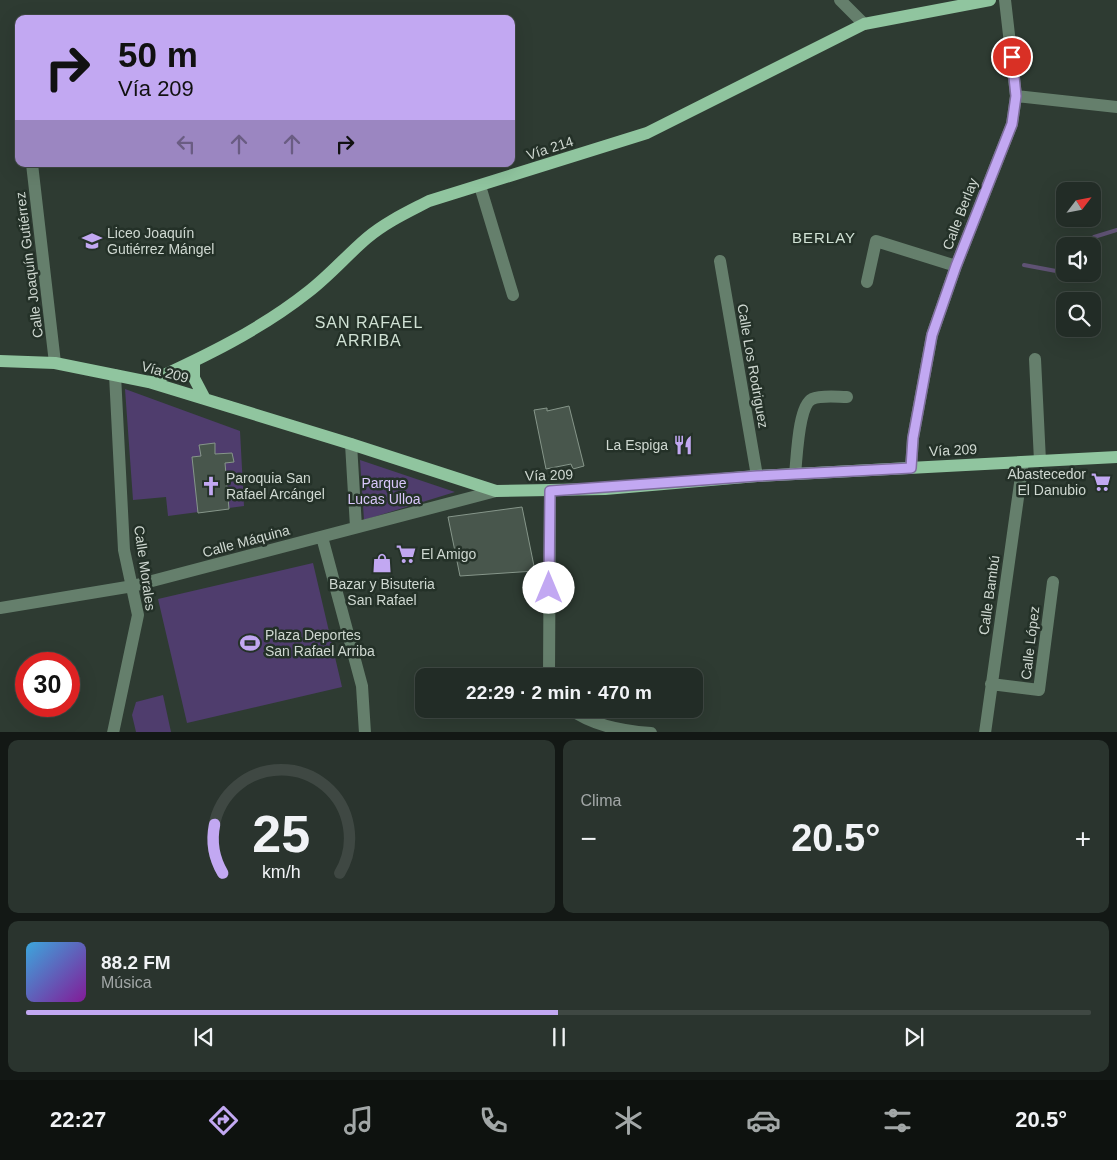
<!DOCTYPE html>
<html lang="es">
<head>
<meta charset="utf-8">
<style>
  body { margin:0; font-family:Arial,sans-serif; background:#2a342e; color:#f1f3f6; height:100vh; display:flex; flex-direction:column; font-size:19px; white-space:nowrap }
  * { box-sizing:border-box; margin:0 }
  p { font-size:16px; color:#a2a7a7 }
  .icon { flex:none; width:28px; height:28px; fill:none; stroke:currentColor; stroke-width:2; stroke-linecap:round; stroke-linejoin:round }
  .map { position:relative; height:732px; overflow:hidden }
  .side { display:flex; flex-direction:column; gap:8px; padding:8px; background:#131815; flex:1 }
  .side>* { flex:none }
  .hud { position:absolute; left:15px; top:15px; width:500px; height:152px; border-radius:10px; box-shadow:0 5px 20px #0002,0 0 0 1px #3f4843; background:#c2a8f2; color:#111; overflow:hidden }
  .needle { width:32px; rotate:58deg }
  .tools { position:absolute; left:1056px; top:182px; display:grid; gap:10px }
  .tools a { display:grid; place-items:center; width:45px; height:45px; border-radius:10px; background:#222c26; box-shadow:0 5px 20px #0002,0 0 0 1px #3f4843; font-size:25px }
  .speed { position:absolute; left:15px; top:652px; display:flex; gap:10px; font-size:25px; font-weight:700; text-align:center }
  .speed>* { display:grid; place-content:center; width:65px; height:65px; border-radius:50%; background:#222c26; box-shadow:0 5px 20px #0002,0 0 0 1px #3f4843; line-height:1 }
  .speed .limit { border:8px solid #d22; background:#fff; color:#111 }
  .pin { position:absolute; display:grid; place-items:center; width:42px; height:42px; color:#fff; margin:-21px; border:2px solid #fff; border-radius:50%; box-shadow:0 1px 5px #0007 }
  .me { position:absolute; width:55px; margin:-28px; rotate:0deg; stroke-linejoin:round; filter:drop-shadow(0 0 4px #0008) }
  .turn { display:flex; align-items:center; gap:18px; height:105px; padding:0 20px; font-size:22px }
  .turn .icon { width:65px; height:65px; stroke-width:2.5 }
  .turn b { display:block; font-size:35px; line-height:42px }
  .lanes { display:flex; align-items:center; height:48px; padding:0 20px; background:#0003; justify-content:center; gap:25px; direction:ltr }
  .lanes .off { opacity:.35 }
  .big { font-size:38px; font-weight:800; line-height:1.1 }
  .side .tile { flex:1; display:flex; flex-direction:column; justify-content:center; gap:8px; min-width:0; padding:0 18px; border-radius:10px; background:#2a342e }
  .side .dial { align-items:center; gap:0 }
  .dial svg { height:130px; overflow:visible; fill:none; stroke:#3f4843; stroke-width:7; stroke-linecap:round; text-anchor:middle }
  .dial text { fill:#f1f3f6; stroke:none }
  .song { display:flex; align-items:center; gap:15px }
  .cover { width:60px; height:60px; border-radius:8px; background:linear-gradient(135deg,hsl(200 70% 55%),hsl(290 70% 35%)) }
  .played { height:5px; border-radius:2px; background:linear-gradient(90deg,#c2a8f2 50%,#3f4843 50%) }
  .keys { display:flex; justify-content:space-around; direction:ltr }
  .heat { display:flex; justify-content:space-between; align-items:center; font-size:28px; direction:ltr }
  .side .tiles { flex:1; display:grid; gap:8px; grid-template-columns:1fr 1fr }
  .tile:last-child { grid-column:span 2 }
  .trip { position:absolute; left:415px; top:668px; width:288px; height:50px; border-radius:10px; background:#222c26; box-shadow:0 5px 20px #0002,0 0 0 1px #3f4843; font-weight:800; line-height:50px; text-align:center }
  .tab-bar { display:flex; height:80px; justify-content:space-around; align-items:center; background:#0e120f; color:#a2a7a7 }
  .tab-bar .icon { width:35px; height:35px }
  .tab-bar .on { color:#c2a8f2 }
  .tab-bar b { font-size:22px; color:#f1f3f6 }
  .map>svg:first-child { display:block }
  .green { fill:#4f3d6d }
  .lines { fill:none; stroke-linecap:round; stroke-linejoin:round }
  .stream { stroke:#5f5274; stroke-width:4 }
  .building { fill:#48564c; stroke:#86968a }
  .minor { stroke:#657f6c; stroke-width:12 }
  .major { stroke:#90c59f; stroke-width:12 }
  .route-casing { stroke:#7e6d9d; stroke-width:12 }
  .route { stroke:#c2a8f2; stroke-width:9 }
  .labels { text-anchor:middle; stroke-width:5; stroke-linejoin:round; paint-order:stroke }
  .street-label { font-size:14px; fill:#cfd8d1; stroke:#243128 }
  .poi-label { font-size:14px; fill:#cfd8d1; stroke:#243128; text-anchor:start }
  .park-label { font-size:14px; fill:#d9c7fb; stroke:#243128 }
  .neighbourhood-label { font-size:15px; letter-spacing:1px; fill:#d0e1d4; stroke:#243128 }
  .quarter-label { font-size:16px; letter-spacing:1px; fill:#d0e1d4; stroke:#243128 }
</style>
</head>
<body>
<div class="map">
<svg width="1117" height="733" viewBox="0 0 1117 733">
  <rect width="100%" height="100%" fill="#2e3b32"/>
  <path class="green" d="M125 389 240 431 244 506 168 516 166 497 133 500Z
    M360 460 455 492 364 520Z
    M313 563 342 687 187 723 158 599Z
    M163 695 171 732H136L132 715 136 702Z"/>
  <g class="lines">
    <path class="stream" d="M1083 246 1094 237 1117 230
      M1024 265 1056 271 1065 266"/>
  </g>
  <path class="building" d="M569 406 584 466 573 469 571 464 546 469 534 410 547 408V411Z
    M215 443V454L232 453 234 462 225 463 229 509 198 513 192 457 201 456 199 445Z
    M522 507 535 571 460 576 448 517Z"/>
  <g class="lines">
    <path class="minor" d="M840 0 864 24
      M1016 96 1117 107
      M32 164 55 363
      M480 186 513 295
      M720 261 757 476
      M867 282 876 241 956 266
      M1035 359 1040 461
      M351 444 356 527
      M911 468 913 438 932 335 956 266 1012 124 1016 96 1005 0
      M795 474C797 458 798 406 812 399 821 395 837 397 847 397
      M322 537 362 686 365 733
      M0 608 133 586 496 491
      M549 676 550 491
      M991 684 1039 690 1053 582
      M570 709C593 726 623 731 651 733
      M113 733 138 615 124 550 115 375
      M985 733 1023 462"/>
    <path class="major" d="M0 361 55 363 149 382 351 444 496 491 605 489 757 476 1117 457
      M194 361V378L205 399
      M149 382C204 357 260 330 308 292 329 276 347 255 367 238 386 222 408 212 429 201L647 133 864 24 990 0"/>
  </g>
  <g class="lines">
    <defs>
      <path id="route" d="M549 588 550 491 757 476 911 468 913 438 932 335 956 266 1012 124 1016 96 1012 57"/>
    </defs>
    <use href="#route" class="route-casing"/>
    <use href="#route" class="route"/>
  </g>
  <defs>
    <symbol id="school-bare" viewBox="-9 -9 18 18"><path d="M0-5L7-2L0 1L-7-2ZM-4 1L0 2.5L4 1V4Q0 6-4 4Z" fill="#c2a8f2" stroke="#243128" stroke-width="2.5" paint-order="stroke"/></symbol>
    <symbol id="restaurant-bare" viewBox="-9 -9 18 18"><path d="M-5-6h1v4h1v-4h1v4h1v-4h1v5L-1.5 .5V6h-2V.5L-5-1ZM5-6V6H3V1.5H1.5Q1.5-4 5-6Z" fill="#c2a8f2" stroke="#243128" stroke-width="2.5" paint-order="stroke"/></symbol>
    <symbol id="supermarket-bare" viewBox="-9 -9 18 18"><path d="M-6-5.5h2.5l.6 2H6L4.5 2H-2.5L-4.4-4H-6ZM-1.5 3.2a1.3 1.3 0 1 0 .1 0ZM3 3.2a1.3 1.3 0 1 0 .1 0Z" fill="#c2a8f2" stroke="#243128" stroke-width="2.5" paint-order="stroke"/></symbol>
    <symbol id="church-bare" viewBox="-9 -9 18 18"><path d="M-1.2-6h2.4v3.5h3.3v2.4h-3.3V6h-2.4V-.1h-3.3v-2.4h3.3Z" fill="#c2a8f2" stroke="#243128" stroke-width="2.5" paint-order="stroke"/></symbol>
    <symbol id="shop-bare" viewBox="-9 -9 18 18"><path d="M-5-2.5h2.3a2.7 3.5 0 0 1 5.4 0H5L5.5 6h-11ZM-1.5-2.5h3a1.5 2.3 0 0 0-3 0Z" fill="#c2a8f2" stroke="#243128" stroke-width="2.5" paint-order="stroke"/></symbol>
    <symbol id="stadium-bare" viewBox="-9 -9 18 18"><path d="M0-5a6.5 5 0 1 0 0 10a6.5 5 0 1 0 0-10ZM-3.5-1.8h7v3.6h-7Z" fill="#c2a8f2" stroke="#243128" stroke-width="2.5" paint-order="stroke"/></symbol>
  </defs>
  <g fill-rule="evenodd">
    <use href="#school-bare" x="78" y="227" width="28" height="28"/>
    <use href="#restaurant-bare" x="669" y="431" width="28" height="28"/>
    <use href="#supermarket-bare" x="1087" y="468" width="28" height="28"/>
    <use href="#church-bare" x="197" y="472" width="28" height="28"/>
    <use href="#supermarket-bare" x="392" y="540" width="28" height="28"/>
    <use href="#shop-bare" x="368" y="549" width="28" height="28"/>
    <use href="#stadium-bare" x="236" y="629" width="28" height="28"/>
  </g>
  <g class="labels">
    <g class="street-label">
      <text transform="translate(550 148) rotate(-18)" y="5">Vía 214</text>
      <text transform="translate(960 214) rotate(-69)" y="5">Calle Berlay</text>
      <text transform="translate(29 265) rotate(-97)" y="5">Calle Joaquín Gutiérrez</text>
      <text transform="translate(753 366) rotate(80)" y="5">Calle Los Rodriguez</text>
      <text transform="translate(165 372) rotate(15)" y="5">Vía 209</text>
      <text transform="translate(953 450) rotate(-3)" y="5">Vía 209</text>
      <text transform="translate(549 475) rotate(-2)" y="5">Vía 209</text>
      <text transform="translate(246 541) rotate(-15)" y="5">Calle Máquina</text>
      <text transform="translate(145 568) rotate(82)" y="5">Calle Morales</text>
      <text transform="translate(989 595) rotate(-82)" y="5">Calle Bambú</text>
      <text transform="translate(1030 643) rotate(-83)" y="5">Calle López</text>
    </g>
    <g class="poi-label">
      <text x="107" y="238">Liceo Joaquín<tspan x="107" dy="16">Gutiérrez Mángel</tspan></text>
      <text x="668" y="450" text-anchor="end">La Espiga</text>
      <text x="1086" y="479" text-anchor="end">Abastecedor<tspan x="1086" dy="16">El Danubio</tspan></text>
      <text x="226" y="483">Paroquia San<tspan x="226" dy="16">Rafael Arcángel</tspan></text>
      <text x="421" y="559">El Amigo</text>
      <text x="382" y="589" text-anchor="middle">Bazar y Bisuteria<tspan x="382" dy="16">San Rafael</tspan></text>
      <text x="265" y="640">Plaza Deportes<tspan x="265" dy="16">San Rafael Arriba</tspan></text>
    </g>
    <g class="park-label">
      <text x="384" y="488">Parque<tspan x="384" dy="16">Lucas Ulloa</tspan></text>
    </g>
    <g class="neighbourhood-label">
      <text x="824" y="243">BERLAY</text>
    </g>
    <g class="quarter-label">
      <text x="369" y="328">SAN RAFAEL<tspan x="369" dy="18">ARRIBA</tspan></text>
    </g>
  </g>
</svg>
<div class="tools">
<a><svg class="needle" viewBox="-14 -14 28 28"><path d="M0-13l5 13h-10z" fill="#e53935"/><path d="M0 13l5-13h-10z" fill="#a2a7a7"/></svg></a>
<a><svg class="icon" aria-label="sound" viewBox="0 0 24 24"><path d="M4 9h4l5-4v14l-5-4H4zM17 9q2 3 0 6"/></svg></a>
<a><svg class="icon" aria-label="search" viewBox="0 0 24 24"><circle cx="10" cy="10" r="6"/><path d="M15 15l6 6"/></svg></a>
</div>
<div class="speed"><div class="limit">30</div></div>
<div class="pin" style="left:1012px;top:57px;background:#d93025"><svg class="icon" aria-label="arrive" viewBox="0 0 24 24"><path d="M6 21V4h12l-3 4 3 4H6"/></svg></div>
<svg class="me" style="left:549px;top:588px" viewBox="-20 -20 40 40"><circle r="19" fill="#fff"/><path d="M0-13L10 11 0 6-10 11z" fill="#c2a8f2"/></svg>
<div class="trip">22:29 · 2 min · 470 m</div>
<div class="hud">
<div class="turn"><svg class="icon" aria-label="right" viewBox="0 0 24 24"><path d="M7 20v-9h11M14 6l5 5-5 5"/></svg><div><b>50 m</b>Vía 209</div></div>
<div class="lanes"><svg class="icon off" aria-label="left" viewBox="0 0 24 24"><path d="M17 20v-9H6M10 6l-5 5 5 5"/></svg><svg class="icon off" aria-label="ahead" viewBox="0 0 24 24"><path d="M12 20V5M6 11l6-6 6 6"/></svg><svg class="icon off" aria-label="ahead" viewBox="0 0 24 24"><path d="M12 20V5M6 11l6-6 6 6"/></svg><svg class="icon" aria-label="right" viewBox="0 0 24 24"><path d="M7 20v-9h11M14 6l5 5-5 5"/></svg></div>
</div>
</div>
<section class="side">
<div class="tiles">
<div class="tile dial"><svg viewBox="0 0 100 80">
<path d="M14 69A42 42 0 1 1 86 69"/>
<path d="M14 69A42 42 0 0 1 9 39" stroke="#c2a8f2"/>
<text x="50" y="56" font-size="32" font-weight="700">25</text>
<text x="50" y="72" font-size="11">km/h</text>
</svg></div>
<div class="tile"><p>Clima</p>
<div class="heat"><a>−</a><b class="big">20.5°</b><a>+</a></div>
</div>
<div class="tile">
<div class="song"><i class="cover"></i><div><b>88.2 FM</b><p>Música</p></div></div>
<div class="played"></div>
<div class="keys"><svg class="icon" aria-label="previous" viewBox="0 0 24 24"><path d="M18 5L8 12l10 7zM5 5v14"/></svg><svg class="icon" aria-label="pause" viewBox="0 0 24 24"><path d="M8 5v14M16 5v14"/></svg><svg class="icon" aria-label="next" viewBox="0 0 24 24"><path d="M6 5l10 7-10 7zM19 5v14"/></svg></div>
</div>
</div>
</section>
<nav class="tab-bar">
<b>22:27</b>
<svg class="icon on" aria-label="directions" viewBox="0 0 24 24"><path d="M12 3l9 9-9 9-9-9zM9 14v-3h6M13 9l2 2-2 2"/></svg>
<svg class="icon" aria-label="music" viewBox="0 0 24 24"><path d="M9 18V5l10-2v13"/><circle cx="6" cy="18" r="3"/><circle cx="16" cy="16" r="3"/></svg>
<svg class="icon" aria-label="phone" viewBox="0 0 24 24"><path d="M5 4h4l2 5-3 2q2 4 5 5l2-3 5 2v4C11 20 4 13 5 4z"/></svg>
<svg class="icon" aria-label="climate" viewBox="0 0 24 24"><path d="M12 3v18M4 7l16 10M4 17L20 7"/></svg>
<svg class="icon" aria-label="car" viewBox="0 0 24 24"><path d="M5 17H2v-5l4-1 3-4h7l3 4 3 1v5h-3M9 17h6M6 11h13"/><circle cx="7" cy="17" r="2"/><circle cx="17" cy="17" r="2"/></svg>
<svg class="icon" aria-label="filters" viewBox="0 0 24 24"><path d="M4 7h16M4 17h16"/><circle cx="9" cy="7" r="2"/><circle cx="15" cy="17" r="2"/></svg>
<b>20.5°</b>
</nav>
</body>
</html>
